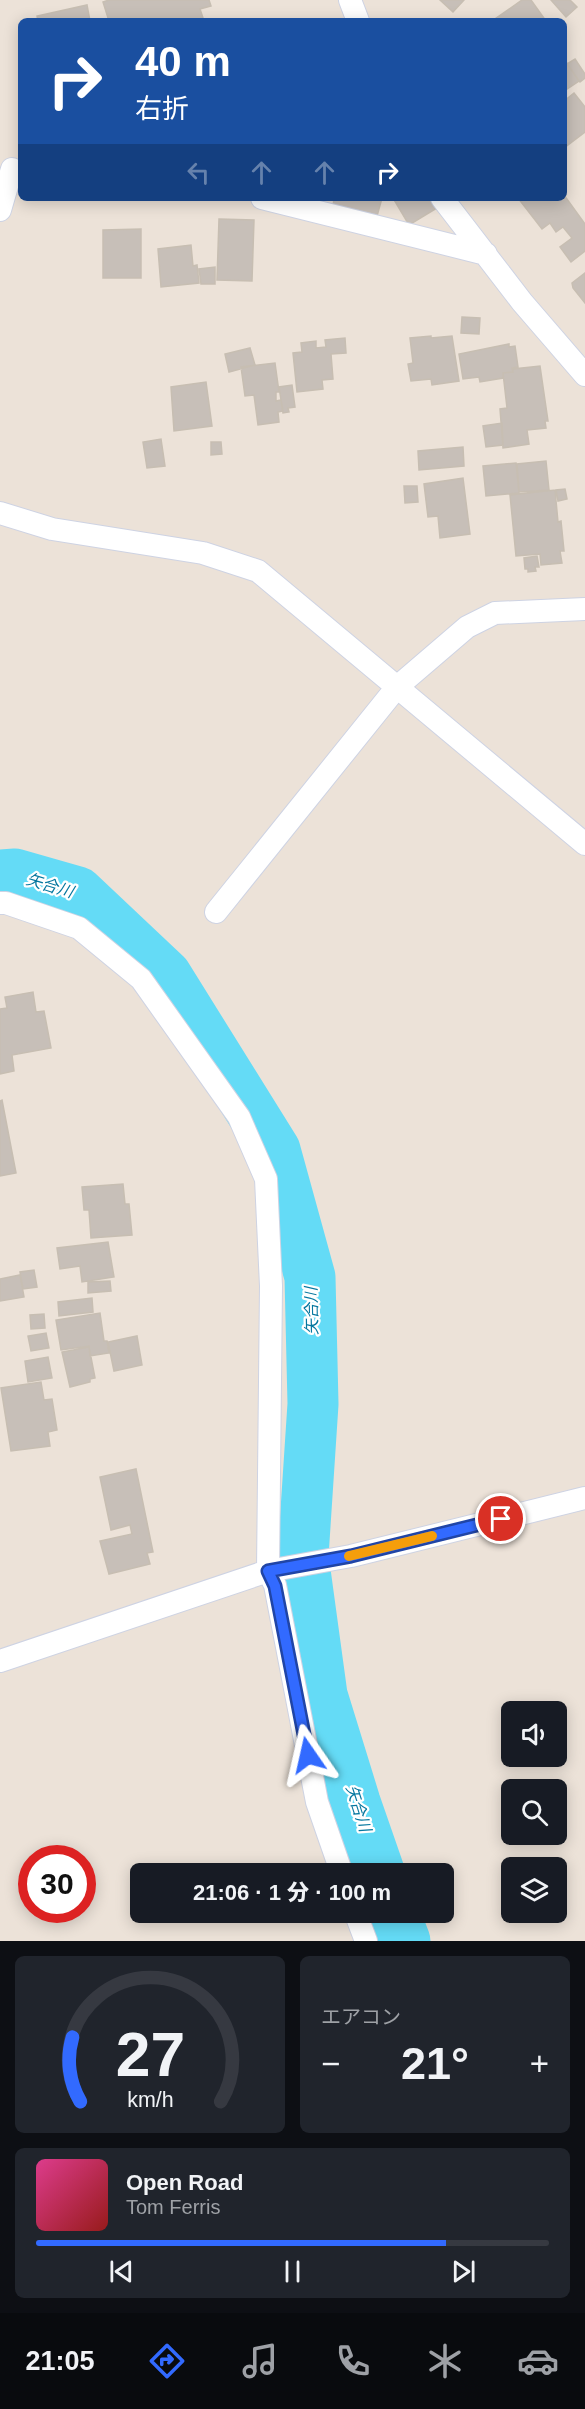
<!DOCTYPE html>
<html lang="ja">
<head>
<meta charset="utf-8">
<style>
  body { margin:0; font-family:Helvetica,"Noto Sans JP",sans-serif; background:#20242c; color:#f1f3f6; height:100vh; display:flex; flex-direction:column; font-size:22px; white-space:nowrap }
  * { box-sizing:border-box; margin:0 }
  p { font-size:20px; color:#9ea1a6 }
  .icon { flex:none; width:33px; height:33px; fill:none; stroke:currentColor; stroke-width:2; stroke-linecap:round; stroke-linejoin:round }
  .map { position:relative; height:1941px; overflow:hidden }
  .side { display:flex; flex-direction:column; gap:15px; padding:15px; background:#0d0f14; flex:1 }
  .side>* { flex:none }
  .hud { position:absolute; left:18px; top:18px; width:549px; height:183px; border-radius:9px; box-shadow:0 3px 15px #0003; background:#1a4fa0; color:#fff; overflow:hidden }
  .buttons { position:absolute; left:501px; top:1701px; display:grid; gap:12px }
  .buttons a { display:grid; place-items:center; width:66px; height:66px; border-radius:9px; background:#171b24; box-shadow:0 3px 15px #0003; font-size:30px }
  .speed { position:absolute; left:18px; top:1845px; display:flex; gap:12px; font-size:30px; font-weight:700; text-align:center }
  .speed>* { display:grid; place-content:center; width:78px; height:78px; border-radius:50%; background:#171b24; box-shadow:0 3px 15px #0003; line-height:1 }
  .speed .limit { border:9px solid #d22; background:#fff; color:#111 }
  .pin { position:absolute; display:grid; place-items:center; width:51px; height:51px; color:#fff; margin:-26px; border:3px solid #fff; border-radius:50%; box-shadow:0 2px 6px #0007 }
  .me { position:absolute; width:66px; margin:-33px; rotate:349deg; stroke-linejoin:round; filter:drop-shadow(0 0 4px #0008) }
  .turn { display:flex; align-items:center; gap:21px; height:126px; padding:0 18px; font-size:27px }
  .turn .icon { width:78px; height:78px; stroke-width:2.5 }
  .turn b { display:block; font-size:42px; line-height:51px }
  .lanes { display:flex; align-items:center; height:57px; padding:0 18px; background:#0003; justify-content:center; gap:30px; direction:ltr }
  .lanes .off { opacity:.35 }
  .big { font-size:45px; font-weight:800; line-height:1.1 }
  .side .card { flex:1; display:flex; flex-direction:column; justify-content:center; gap:9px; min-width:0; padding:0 21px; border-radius:9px; background:#20242c }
  .side .dial { align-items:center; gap:0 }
  .dial svg { height:156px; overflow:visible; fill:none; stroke:#363941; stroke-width:7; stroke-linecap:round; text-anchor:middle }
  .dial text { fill:#f1f3f6; stroke:none }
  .song { display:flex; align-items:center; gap:18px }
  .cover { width:72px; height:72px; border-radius:9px; background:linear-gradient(135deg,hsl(330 70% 55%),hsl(0 70% 35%)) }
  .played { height:6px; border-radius:3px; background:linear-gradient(90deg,#326aff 80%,#363941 80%) }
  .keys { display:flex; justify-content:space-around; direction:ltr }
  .heat { display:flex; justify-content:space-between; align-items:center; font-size:33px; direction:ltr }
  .side .tiles { flex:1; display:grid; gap:15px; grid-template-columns:1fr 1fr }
  .card:last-child { grid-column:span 2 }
  .trip { position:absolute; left:130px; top:1863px; width:324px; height:60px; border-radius:9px; background:#171b24; box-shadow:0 3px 15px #0003; font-weight:800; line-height:60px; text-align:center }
  .menu { display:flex; height:96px; justify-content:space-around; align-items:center; background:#090b0e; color:#9ea1a6 }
  .menu .icon { width:42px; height:42px }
  .menu .selected { color:#326aff }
  .menu b { font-size:27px; color:#f1f3f6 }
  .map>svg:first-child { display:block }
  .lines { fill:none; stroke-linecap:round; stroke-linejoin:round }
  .river { stroke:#64dbf6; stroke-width:51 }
  .building { fill:#c7bfb8; stroke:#c7beb2; stroke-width:1.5 }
  .minor-casing { stroke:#ced3e3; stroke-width:24 }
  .minor { stroke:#fff; stroke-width:22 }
  .route-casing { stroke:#2045a6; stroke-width:15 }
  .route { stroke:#326aff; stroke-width:10 }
  .slow { stroke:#f59e0b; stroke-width:10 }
  .labels { text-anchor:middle; stroke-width:4.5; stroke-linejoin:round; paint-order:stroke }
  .water-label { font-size:16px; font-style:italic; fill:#05779f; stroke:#fff }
</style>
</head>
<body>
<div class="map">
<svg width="585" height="1941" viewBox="0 0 585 1941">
  <rect width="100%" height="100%" fill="#ece2d8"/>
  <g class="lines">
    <path class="river" d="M0 875 15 874 78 892 166 975 275 1150 310 1277 313 1404 303 1556 322 1695 355 1802 380 1874
      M394 1912 405 1941"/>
  </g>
  <path class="building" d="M109 0H209L211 6 200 9 204 21H109L103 2Z
    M440 0H464L453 12Z
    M522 0H531L546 21H492Z
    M551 0H570L577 7 566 17Z
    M87 5 90 21H38L37 16Z
    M564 59 579 81 564 91Z
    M575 59 585 74V78L580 82 567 64Z
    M574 93 585 107V132L564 148V101Z
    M564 195 585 224V251L571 262 560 247 572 238 563 227 556 232 550 223 542 229 518 198H564Z
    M334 198H382L377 216 333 207Z
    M393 198H431L437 208 409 225Z
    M219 219 254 220 252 281 217 280Z
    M141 229V278H103V230Z
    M191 245 193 266 197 265 199 283 161 287 158 249Z
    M215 267V284H201L199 269Z
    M585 273V303L573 288 572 283Z
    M462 317 480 318 479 334 461 333Z
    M431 336V338L452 336 459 381 432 385 431 379 411 381 408 364 413 363 410 338Z
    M345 338 346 353 331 354 333 379 322 380 323 389 297 392 293 353 302 352 301 343 316 341V348L326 347 325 340Z
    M509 344V347L515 346 518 367 512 368 513 372 503 373V378L480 382 479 377 463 379 459 354Z
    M250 348 255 365 229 372 225 354Z
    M275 363 279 392H276V401L281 400 283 411 278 412 279 422 258 425 254 395 245 396 241 367Z
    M540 366 548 421H545L546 428 527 430 529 444 503 448 500 409 507 408 503 373 513 372V369Z
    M206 382 212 426 174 431 171 387Z
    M292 385 295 407 288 408 289 412 283 413 279 387Z
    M502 423 503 445 486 447 483 426Z
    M161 439 165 466 147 468 143 442Z
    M211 442H221L222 454 211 455Z
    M463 447 464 466 419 470 418 451Z
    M546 461 549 490 519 492 517 464Z
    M516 463 519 493 486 496 483 466Z
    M463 478 470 534 440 538 438 516 428 517 424 484Z
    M404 486H417L418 502 405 503Z
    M565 489 567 499 558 501 556 490Z
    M555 490 558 522 561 521 564 551H560L562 563 541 565 540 554 516 556 510 495Z
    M537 556 539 567H535L536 571 528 572V569H525L524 558Z
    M33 992 36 1012 44 1011 51 1048 12 1055 14 1071 0 1074V1009L7 1008 5 997Z
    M2 1100 16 1173 0 1176V1101Z
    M123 1184 125 1204H129L132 1235 91 1238 89 1210H84L82 1187Z
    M108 1242 114 1277 82 1282 80 1266 60 1269 57 1248Z
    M34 1270 37 1287 23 1289 20 1272Z
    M20 1275 24 1297 0 1301V1279Z
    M110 1281 111 1291 88 1293V1282Z
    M92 1298 93 1312 59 1316 58 1302Z
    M100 1313 104 1341H107L109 1353 90 1356 89 1346 61 1350 56 1320Z
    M44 1314 45 1328 31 1329 30 1315Z
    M46 1333 49 1348 31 1351 28 1336Z
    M137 1336 142 1365 114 1371 108 1342Z
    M89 1347 95 1378 90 1379V1382L70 1387 62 1352Z
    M48 1357 52 1378 28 1382 25 1361Z
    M41 1382 44 1400 52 1399 57 1430 48 1432 50 1446 11 1451 1 1388Z
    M136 1469 153 1552 147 1553 150 1564 109 1574 100 1541 132 1534 130 1525 111 1530 100 1477Z"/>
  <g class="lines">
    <defs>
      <path id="minor" d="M350 0 358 21
        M262 198 486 254
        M442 198 522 302 585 375
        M0 210 12 169
        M0 513 52 529 203 553 258 571 585 844
        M0 903H6L79 928 141 979 239 1117 266 1179 271 1286 268 1571 275 1585 317 1802 342 1874
        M216 912 397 687 467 627 495 613 585 609
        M0 1661 268 1571 351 1556 585 1498
        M355 1912 366 1941"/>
    </defs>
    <use href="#minor" class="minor-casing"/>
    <use href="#minor" class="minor"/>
  </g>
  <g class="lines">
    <defs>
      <path id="route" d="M308 1755 275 1586 268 1571 351 1556 501 1519"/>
    </defs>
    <use href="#route" class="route-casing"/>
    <use href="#route" class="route"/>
    <path class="slow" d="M349 1556 432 1536"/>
  </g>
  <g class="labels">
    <g class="water-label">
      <text transform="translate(50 885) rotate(17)" y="6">矢合川</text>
      <text transform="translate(311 1311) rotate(-91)" y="6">矢合川</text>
      <text transform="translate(359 1808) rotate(72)" y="6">矢合川</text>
    </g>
  </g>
</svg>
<div class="buttons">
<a><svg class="icon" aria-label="sound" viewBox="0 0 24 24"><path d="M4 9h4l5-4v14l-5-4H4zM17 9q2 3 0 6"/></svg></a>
<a><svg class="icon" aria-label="search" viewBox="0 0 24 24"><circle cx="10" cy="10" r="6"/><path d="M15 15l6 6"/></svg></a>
<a><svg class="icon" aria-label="layers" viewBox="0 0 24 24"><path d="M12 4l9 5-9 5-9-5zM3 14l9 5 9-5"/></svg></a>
</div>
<div class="speed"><div class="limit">30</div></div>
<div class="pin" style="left:501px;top:1519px;background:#d93025"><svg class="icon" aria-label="arrive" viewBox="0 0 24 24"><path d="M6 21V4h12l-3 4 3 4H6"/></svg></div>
<svg class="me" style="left:308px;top:1755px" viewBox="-20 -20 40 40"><path d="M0-17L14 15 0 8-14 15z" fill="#326aff" stroke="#fff" stroke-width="4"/></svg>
<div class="trip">21:06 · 1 分 · 100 m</div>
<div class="hud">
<div class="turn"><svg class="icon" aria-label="right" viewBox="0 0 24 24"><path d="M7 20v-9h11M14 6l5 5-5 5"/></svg><div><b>40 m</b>右折</div></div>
<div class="lanes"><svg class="icon off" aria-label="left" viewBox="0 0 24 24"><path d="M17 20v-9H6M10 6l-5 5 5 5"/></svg><svg class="icon off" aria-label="ahead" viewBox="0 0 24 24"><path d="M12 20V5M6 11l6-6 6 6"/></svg><svg class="icon off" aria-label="ahead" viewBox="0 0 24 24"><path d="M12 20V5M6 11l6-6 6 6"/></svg><svg class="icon" aria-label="right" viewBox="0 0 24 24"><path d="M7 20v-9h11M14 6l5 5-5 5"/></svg></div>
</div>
</div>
<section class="side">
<div class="tiles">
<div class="card dial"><svg viewBox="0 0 100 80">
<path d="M14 69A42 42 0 1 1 86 69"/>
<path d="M14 69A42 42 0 0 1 10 36" stroke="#326aff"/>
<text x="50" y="56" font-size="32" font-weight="700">27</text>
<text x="50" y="72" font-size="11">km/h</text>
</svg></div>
<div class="card"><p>エアコン</p>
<div class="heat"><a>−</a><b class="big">21°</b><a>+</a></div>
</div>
<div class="card">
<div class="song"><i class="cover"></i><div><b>Open Road</b><p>Tom Ferris</p></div></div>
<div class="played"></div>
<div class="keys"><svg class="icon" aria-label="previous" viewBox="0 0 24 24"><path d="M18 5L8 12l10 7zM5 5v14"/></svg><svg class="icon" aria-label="pause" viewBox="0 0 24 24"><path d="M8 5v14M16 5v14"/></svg><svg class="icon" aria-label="next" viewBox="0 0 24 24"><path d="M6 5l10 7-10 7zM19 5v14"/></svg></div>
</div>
</div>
</section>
<nav class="menu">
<b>21:05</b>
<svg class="icon selected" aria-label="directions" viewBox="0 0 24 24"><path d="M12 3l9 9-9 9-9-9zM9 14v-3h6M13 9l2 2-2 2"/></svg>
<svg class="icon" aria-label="music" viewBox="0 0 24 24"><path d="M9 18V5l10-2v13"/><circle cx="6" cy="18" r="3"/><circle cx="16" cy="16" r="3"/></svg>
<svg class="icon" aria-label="phone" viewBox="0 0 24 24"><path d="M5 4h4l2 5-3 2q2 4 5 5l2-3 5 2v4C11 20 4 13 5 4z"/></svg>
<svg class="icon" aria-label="climate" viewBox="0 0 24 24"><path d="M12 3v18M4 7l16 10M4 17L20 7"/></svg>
<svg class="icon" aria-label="car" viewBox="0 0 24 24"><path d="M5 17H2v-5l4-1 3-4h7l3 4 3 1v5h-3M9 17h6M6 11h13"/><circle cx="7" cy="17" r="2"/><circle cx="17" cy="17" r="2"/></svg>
</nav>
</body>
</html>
